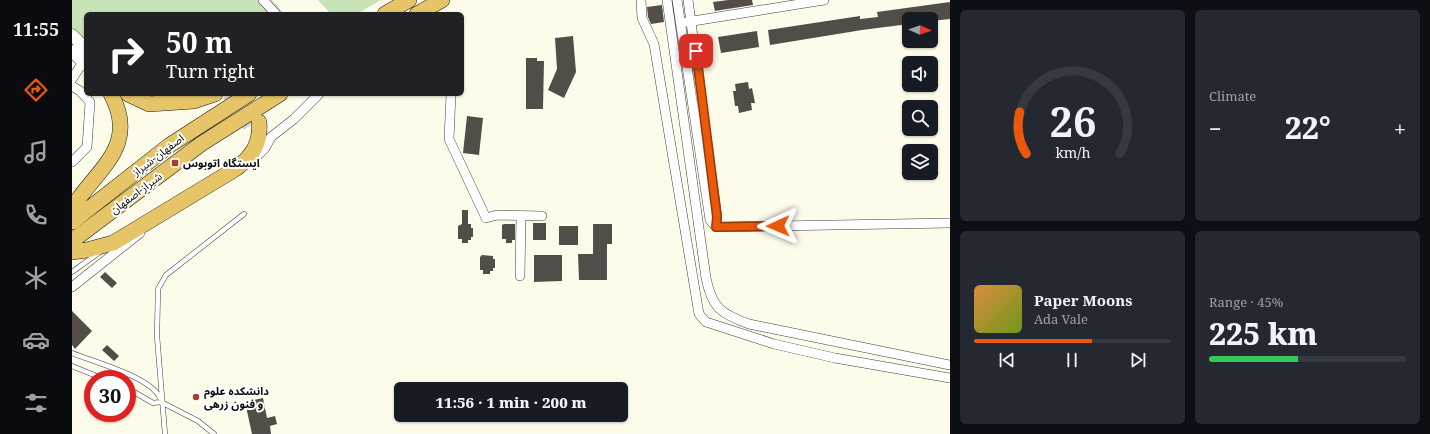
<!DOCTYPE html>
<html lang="en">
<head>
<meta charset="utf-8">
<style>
  body { margin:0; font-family:"Noto Serif","Noto Sans Arabic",serif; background:#242831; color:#f1f3f6; height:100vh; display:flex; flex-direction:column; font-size:15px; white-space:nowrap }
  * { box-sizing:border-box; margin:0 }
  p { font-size:13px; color:#9ea1a6 }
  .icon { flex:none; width:22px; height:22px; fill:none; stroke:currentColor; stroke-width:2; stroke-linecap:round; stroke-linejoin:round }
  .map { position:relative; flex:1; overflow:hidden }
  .details { display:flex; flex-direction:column; gap:10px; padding:10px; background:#0d0f14; width:480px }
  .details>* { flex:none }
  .hud { position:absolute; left:12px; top:12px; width:380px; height:84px; border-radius:6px; box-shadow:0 1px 3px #0004; background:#202124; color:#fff; overflow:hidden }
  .needle { width:26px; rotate:92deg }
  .buttons { position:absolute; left:830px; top:12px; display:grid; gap:8px }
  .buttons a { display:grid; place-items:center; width:36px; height:36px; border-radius:6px; background:#171b24; box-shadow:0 1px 3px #0004; font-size:20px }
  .speed { position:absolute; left:12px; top:370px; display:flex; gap:8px; font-size:20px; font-weight:700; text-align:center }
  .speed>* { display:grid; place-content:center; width:52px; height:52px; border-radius:50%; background:#171b24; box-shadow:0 1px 3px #0004; line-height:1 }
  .speed .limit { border:6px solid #d22; background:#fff; color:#111 }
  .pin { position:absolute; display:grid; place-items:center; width:34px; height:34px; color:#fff; margin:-17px; border-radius:8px; box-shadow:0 2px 6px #0006 }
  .me { position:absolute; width:44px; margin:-22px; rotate:269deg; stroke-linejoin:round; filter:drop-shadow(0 0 3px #0008) }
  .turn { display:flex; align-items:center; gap:14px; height:84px; padding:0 16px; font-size:18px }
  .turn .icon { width:52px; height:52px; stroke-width:2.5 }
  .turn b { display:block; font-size:28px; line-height:34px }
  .big { font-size:30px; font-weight:800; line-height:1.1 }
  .details .tile { flex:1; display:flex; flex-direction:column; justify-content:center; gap:6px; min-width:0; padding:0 14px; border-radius:6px; background:#242831 }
  .details .dial { align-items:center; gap:0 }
  .dial svg { height:104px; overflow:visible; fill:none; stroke:#363941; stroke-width:7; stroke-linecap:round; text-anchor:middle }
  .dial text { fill:#f1f3f6; stroke:none }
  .song { display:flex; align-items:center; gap:12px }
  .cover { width:48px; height:48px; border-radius:6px; background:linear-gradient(135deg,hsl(30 70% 55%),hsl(80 70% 35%)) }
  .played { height:4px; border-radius:2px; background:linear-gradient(90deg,#ea580c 60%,#363941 60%) }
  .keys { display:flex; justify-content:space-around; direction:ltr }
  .heat { display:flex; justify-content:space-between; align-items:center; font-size:22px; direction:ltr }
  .charge { height:6px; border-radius:3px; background:linear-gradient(90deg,#34c759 45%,#363941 0) }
  .details .tiles { flex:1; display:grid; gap:10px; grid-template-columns:repeat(2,1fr) }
  .trip { position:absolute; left:322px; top:382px; width:234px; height:40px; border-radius:6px; background:#171b24; box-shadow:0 1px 3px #0004; font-weight:800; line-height:40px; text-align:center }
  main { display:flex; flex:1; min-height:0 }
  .tab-bar { display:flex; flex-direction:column; width:72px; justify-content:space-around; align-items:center; background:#090b0e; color:#9ea1a6 }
  .tab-bar .icon { width:28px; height:28px }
  .tab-bar .active { color:#ea580c }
  .tab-bar b { font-size:18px; color:#f1f3f6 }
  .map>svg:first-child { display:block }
  .green { fill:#c9e3b9 }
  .building { fill:#524d48 }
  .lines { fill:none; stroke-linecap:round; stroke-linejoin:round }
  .trunk-tunnel { stroke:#d9d8c9; stroke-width:15; stroke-dasharray:15 8; stroke-linecap:butt }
  .service-casing { stroke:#3e3e3e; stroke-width:5.5 }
  .minor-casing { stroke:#3e3e3e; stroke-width:10 }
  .tertiary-casing { stroke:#3e3e3e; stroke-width:13 }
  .trunk-casing { stroke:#1c1c1c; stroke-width:16 }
  .service { stroke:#fff; stroke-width:4.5 }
  .minor { stroke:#fff; stroke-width:9 }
  .tertiary { stroke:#fff; stroke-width:12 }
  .trunk { stroke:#e6c468; stroke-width:15 }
  .route-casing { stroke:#983908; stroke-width:10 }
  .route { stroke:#ea580c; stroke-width:7 }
  .poi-dot { fill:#aa3d33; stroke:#fff; stroke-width:1.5 }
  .labels { text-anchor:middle; stroke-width:4; stroke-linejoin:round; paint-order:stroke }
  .street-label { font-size:11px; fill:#0b0b0b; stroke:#fff }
  .poi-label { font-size:11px; font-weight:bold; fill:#0b0b0b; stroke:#fff; text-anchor:start }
</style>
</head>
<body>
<main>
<nav class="tab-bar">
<b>11:55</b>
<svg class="icon active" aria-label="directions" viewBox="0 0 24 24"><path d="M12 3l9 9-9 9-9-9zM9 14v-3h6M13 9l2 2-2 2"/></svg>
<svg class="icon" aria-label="music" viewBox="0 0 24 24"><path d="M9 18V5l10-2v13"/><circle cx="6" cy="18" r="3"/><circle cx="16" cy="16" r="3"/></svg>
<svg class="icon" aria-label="phone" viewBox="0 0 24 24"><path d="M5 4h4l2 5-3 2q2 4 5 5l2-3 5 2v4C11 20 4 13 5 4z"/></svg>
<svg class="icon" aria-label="climate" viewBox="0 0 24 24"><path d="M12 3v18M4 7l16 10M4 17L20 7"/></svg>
<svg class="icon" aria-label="car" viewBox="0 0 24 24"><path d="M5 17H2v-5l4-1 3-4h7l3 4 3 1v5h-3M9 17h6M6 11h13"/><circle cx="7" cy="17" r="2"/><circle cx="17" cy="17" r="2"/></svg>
<svg class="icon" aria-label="filters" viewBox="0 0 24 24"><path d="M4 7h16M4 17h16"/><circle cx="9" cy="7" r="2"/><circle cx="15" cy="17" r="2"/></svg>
</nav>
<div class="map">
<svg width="878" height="434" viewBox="0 0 878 434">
  <rect width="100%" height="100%" fill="#fdfceb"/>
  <path class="green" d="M0 0H200L212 14H14V43L0 28Z
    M246 0H309L285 14H259Z"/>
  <path class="building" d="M656 0H680L681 5 643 11 641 2Z
    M878 2V19L859 21V19H837V24L790 30 698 45 696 30 788 16V19L806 17 805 12Z
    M590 5 592 22 579 24 576 17 575 7Z
    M685 31 687 47 649 53 646 37Z
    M501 36 504 72 492 98 476 90 485 69 483 38Z
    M454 58H465V61H472L471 109H454Z
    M676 82 677 89 680 88 683 103H679L680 110 667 113 666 106H663L661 91H664L663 84Z
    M395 116 411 118 407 155 391 153Z
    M390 210H396V224H399V228H401V237H399V240H396V243H390V239H386V226L390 224Z
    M461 223H474V240H461Z
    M432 224H443V240H440V243H434V239H430V225Z
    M521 224H540V244H535V280H507L506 254H521Z
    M487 226H506V245H487Z
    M410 255 421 256V259H423V268H421V271H418V274H411V270H408V257Z
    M462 255H490V281L462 282Z
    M33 272 45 283 40 288 28 277Z
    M0 311 20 331 3 349 0 345Z
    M35 345 47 356 42 361 30 350Z
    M191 398 195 418 203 416 205 424 198 426 199 434H180L173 402Z"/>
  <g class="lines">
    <path class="trunk-tunnel" d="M157 94 179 127"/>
    <defs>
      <path id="service" d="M0 272 28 252
        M0 353C22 362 79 377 88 398
        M0 366 32 379
        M55 388 81 403 89 402 126 421 142 434
        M93 434 85 336 86 289 94 275 172 214"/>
      <path id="minor" d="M191 0 204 14
        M569 0 570 18 582 44 627 314 634 322 702 344 763 358 878 378
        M595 0 634 278C640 308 649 314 677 324L878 365
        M605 0 638 220 644 227 878 223
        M616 0 645 217 644 227
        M615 22 752 0
        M0 79 11 62
        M0 86 8 91 18 102 15 147 0 162
        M379 94 377 139 414 218 425 215 470 216
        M180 161 193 148 199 137 222 119 247 94
        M448 276 449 216
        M0 287 68 233"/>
      <path id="tertiary" d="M0 35 14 49
        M0 51 14 65"/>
      <path id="trunk" d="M313 14 337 0
        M345 14 370 0
        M56 94 77 104 122 101 143 94
        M0 208C26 168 67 146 39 94
        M0 222 98 145 177 94
        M0 241 129 144 208 94
        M0 252 15 250 41 243 165 168C181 155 189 143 187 122"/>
    </defs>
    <use href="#service" class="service-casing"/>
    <use href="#minor" class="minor-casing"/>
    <use href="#tertiary" class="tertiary-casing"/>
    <use href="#trunk" class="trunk-casing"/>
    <use href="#service" class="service"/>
    <use href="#minor" class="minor"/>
    <use href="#tertiary" class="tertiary"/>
    <use href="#trunk" class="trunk"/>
  </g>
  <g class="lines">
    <defs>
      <path id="route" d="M624 51 645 217 644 227 706 226"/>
    </defs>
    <use href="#route" class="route-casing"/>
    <use href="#route" class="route"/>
  </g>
  <g class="poi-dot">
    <rect x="99" y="159" width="8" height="8" rx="2"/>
    <circle cx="124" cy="397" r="4"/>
  </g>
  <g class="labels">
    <g class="street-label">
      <text transform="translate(86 155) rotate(-37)" y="4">اصفهان-شیراز</text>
      <text transform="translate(64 193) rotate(-37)" y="4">شیراز-اصفهان</text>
    </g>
    <g class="poi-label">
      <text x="111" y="167">ایستگاه اتوبوس</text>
      <text x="132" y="395">دانشکده علوم<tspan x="132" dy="13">و فنون زرهی</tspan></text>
    </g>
  </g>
</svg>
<div class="buttons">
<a><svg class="needle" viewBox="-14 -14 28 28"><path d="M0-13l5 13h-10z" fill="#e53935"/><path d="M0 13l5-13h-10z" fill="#9ea1a6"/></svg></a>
<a><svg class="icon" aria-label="sound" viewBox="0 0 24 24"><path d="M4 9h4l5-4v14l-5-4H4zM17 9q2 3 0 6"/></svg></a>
<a><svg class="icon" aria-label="search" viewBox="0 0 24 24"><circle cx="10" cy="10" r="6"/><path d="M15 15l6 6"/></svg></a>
<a><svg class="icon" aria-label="layers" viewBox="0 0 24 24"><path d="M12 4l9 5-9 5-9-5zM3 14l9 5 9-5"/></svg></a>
</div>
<div class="speed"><div class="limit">30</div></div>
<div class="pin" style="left:624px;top:51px;background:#d93025"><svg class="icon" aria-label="arrive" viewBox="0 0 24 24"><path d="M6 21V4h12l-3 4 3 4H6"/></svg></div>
<svg class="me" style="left:706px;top:226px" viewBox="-20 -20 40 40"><path d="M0-17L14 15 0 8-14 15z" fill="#ea580c" stroke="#fff" stroke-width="4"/></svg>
<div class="trip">11:56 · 1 min · 200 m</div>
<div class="hud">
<div class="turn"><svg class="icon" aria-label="right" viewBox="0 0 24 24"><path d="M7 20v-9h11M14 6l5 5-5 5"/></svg><div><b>50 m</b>Turn right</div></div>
</div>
</div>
<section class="details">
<div class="tiles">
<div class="tile dial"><svg viewBox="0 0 100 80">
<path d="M14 69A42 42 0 1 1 86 69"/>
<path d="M14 69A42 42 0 0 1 9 37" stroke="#ea580c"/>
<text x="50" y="56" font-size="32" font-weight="700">26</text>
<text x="50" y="72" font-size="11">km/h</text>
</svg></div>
<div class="tile"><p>Climate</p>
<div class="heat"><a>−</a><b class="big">22°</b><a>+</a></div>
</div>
<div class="tile">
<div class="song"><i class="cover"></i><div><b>Paper Moons</b><p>Ada Vale</p></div></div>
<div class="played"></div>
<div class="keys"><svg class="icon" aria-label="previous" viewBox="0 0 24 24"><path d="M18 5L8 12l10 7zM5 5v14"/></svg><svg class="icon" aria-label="pause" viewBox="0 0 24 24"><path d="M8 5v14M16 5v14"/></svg><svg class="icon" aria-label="next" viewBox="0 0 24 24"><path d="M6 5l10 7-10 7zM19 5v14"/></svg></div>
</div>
<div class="tile"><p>Range · 45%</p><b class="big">225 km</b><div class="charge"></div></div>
</div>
</section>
</main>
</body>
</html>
